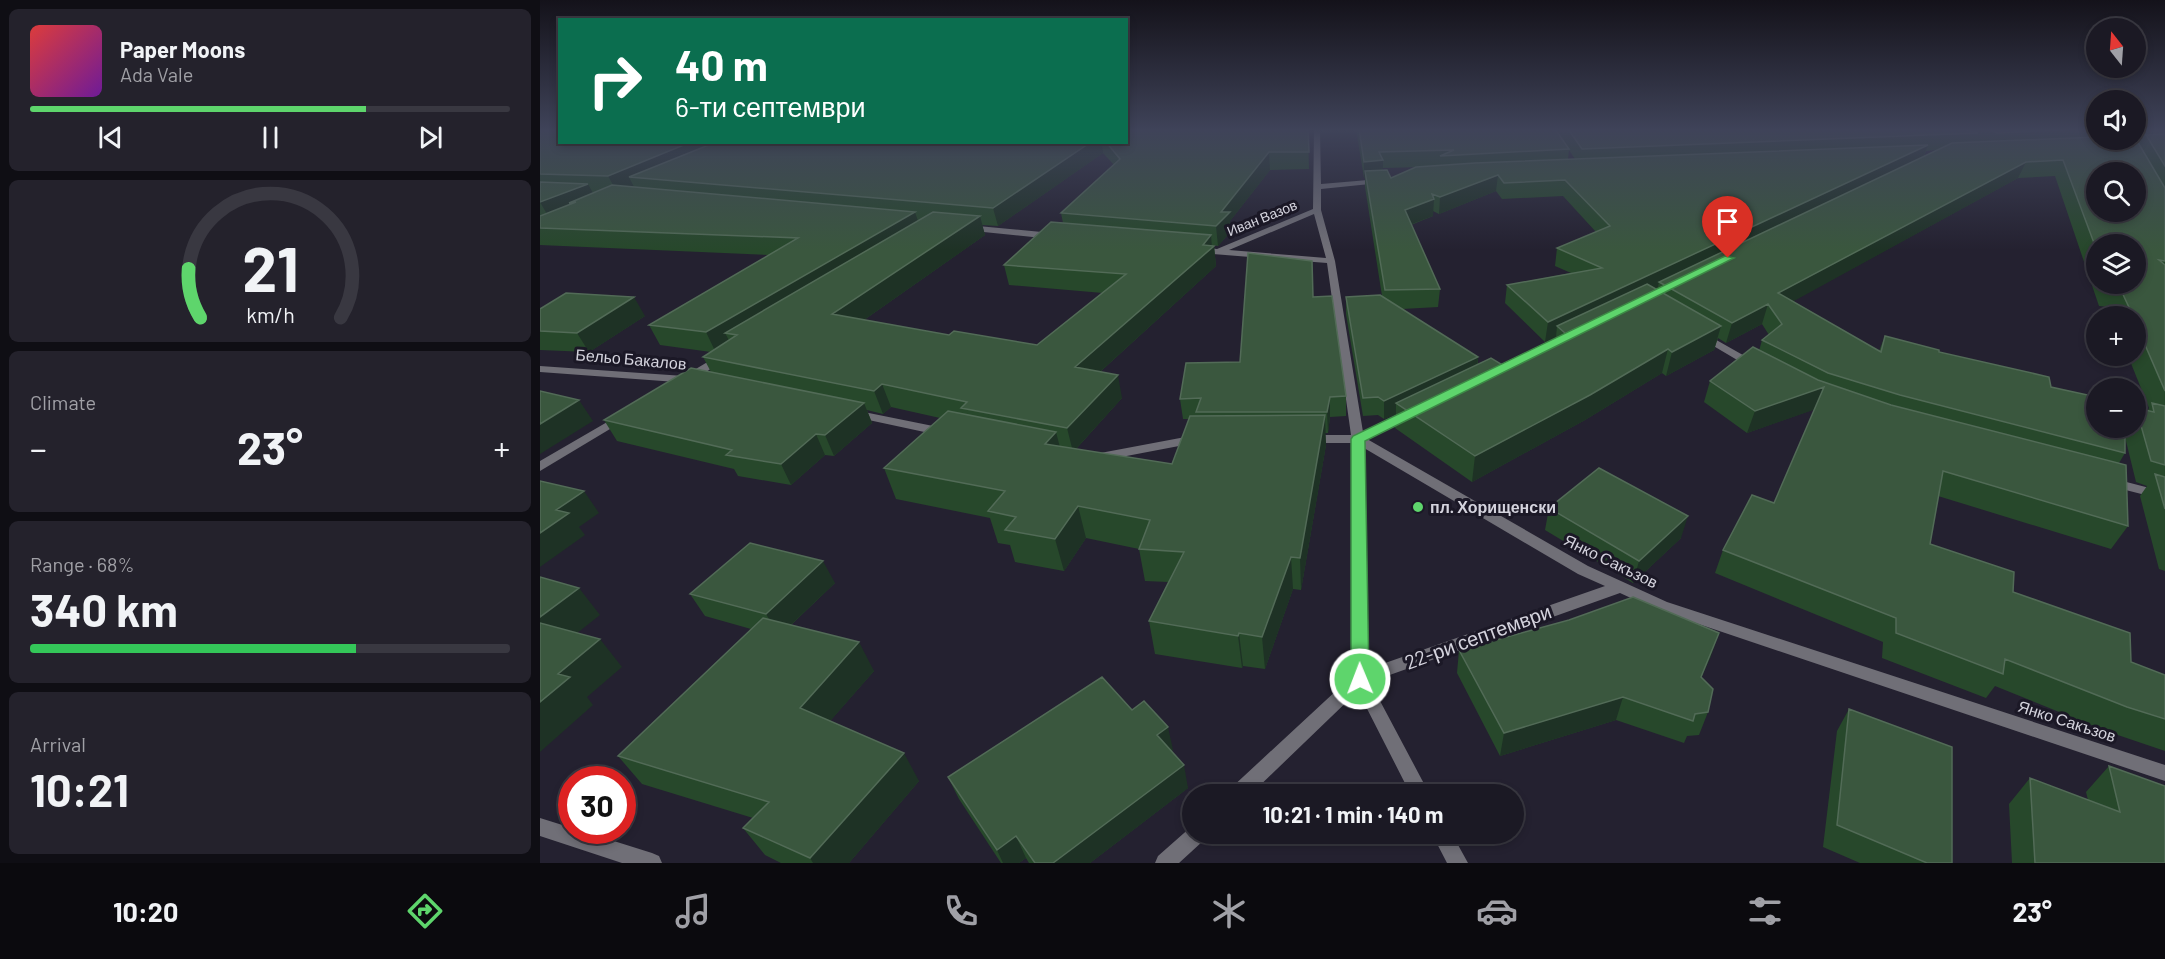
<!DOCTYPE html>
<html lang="en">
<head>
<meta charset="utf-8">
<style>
  body { margin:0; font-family:Barlow,sans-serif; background:#24222c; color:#f1f3f6; height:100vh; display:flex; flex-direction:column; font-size:22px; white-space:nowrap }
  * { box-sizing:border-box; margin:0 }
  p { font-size:20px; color:#a0a0a6 }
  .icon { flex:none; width:33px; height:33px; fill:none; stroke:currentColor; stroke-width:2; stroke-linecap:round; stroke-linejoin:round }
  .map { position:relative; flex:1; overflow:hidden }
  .sheet { display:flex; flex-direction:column; gap:9px; padding:9px; background:#0f0e14; width:540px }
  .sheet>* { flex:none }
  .top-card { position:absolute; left:18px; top:18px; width:570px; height:126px; border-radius:0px; box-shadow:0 3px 9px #0003,0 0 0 2px #393841; background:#0b6e4f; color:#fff; overflow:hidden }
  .needle { width:39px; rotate:343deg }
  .buttons { position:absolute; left:1546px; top:18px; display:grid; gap:12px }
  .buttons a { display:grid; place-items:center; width:60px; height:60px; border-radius:50%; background:#1b1924; box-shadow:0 3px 9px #0003,0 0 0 2px #393841; font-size:30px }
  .speed { position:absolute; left:18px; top:766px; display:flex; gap:12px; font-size:30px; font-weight:700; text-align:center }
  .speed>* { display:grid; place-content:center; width:78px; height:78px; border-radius:50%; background:#1b1924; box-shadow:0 3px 9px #0003,0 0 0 2px #393841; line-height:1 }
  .speed .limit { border:9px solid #d22; background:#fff; color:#111 }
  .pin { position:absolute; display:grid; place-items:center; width:51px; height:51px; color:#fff; margin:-62px -26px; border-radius:50% 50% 50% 0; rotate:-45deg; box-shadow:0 0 6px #0007 }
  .pin .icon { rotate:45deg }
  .me { position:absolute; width:66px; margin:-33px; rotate:359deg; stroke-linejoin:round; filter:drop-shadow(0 0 4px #0008) }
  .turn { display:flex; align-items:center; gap:21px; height:126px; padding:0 18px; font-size:27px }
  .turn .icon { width:78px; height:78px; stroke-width:2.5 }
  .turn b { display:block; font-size:42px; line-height:51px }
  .big { font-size:45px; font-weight:700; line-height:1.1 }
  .sheet .widget { flex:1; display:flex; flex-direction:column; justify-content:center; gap:9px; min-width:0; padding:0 21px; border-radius:9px; background:#24222c }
  .sheet .dial { align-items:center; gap:0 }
  .dial svg { height:156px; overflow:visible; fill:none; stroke:#393841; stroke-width:7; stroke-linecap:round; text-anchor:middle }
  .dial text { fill:#f1f3f6; stroke:none }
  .song { display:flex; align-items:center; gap:18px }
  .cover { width:72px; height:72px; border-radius:9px; background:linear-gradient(135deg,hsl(0 70% 55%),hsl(280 70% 35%)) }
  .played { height:6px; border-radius:3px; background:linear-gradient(90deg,#5ed56c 70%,#393841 70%) }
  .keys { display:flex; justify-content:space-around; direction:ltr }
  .heat { display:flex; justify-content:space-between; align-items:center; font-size:33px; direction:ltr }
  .charge { height:9px; border-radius:4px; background:linear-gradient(90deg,#34c759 68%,#393841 0) }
  .trip { position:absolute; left:642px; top:784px; width:342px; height:60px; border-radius:30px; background:#1b1924; box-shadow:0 3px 9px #0003,0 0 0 2px #393841; font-weight:700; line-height:60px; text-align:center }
  .tabs { display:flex; height:96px; justify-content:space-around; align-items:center; background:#0b0a0e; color:#a0a0a6 }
  .tabs .icon { width:42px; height:42px }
  .tabs .on { color:#5ed56c }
  .tabs b { font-size:27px; color:#f1f3f6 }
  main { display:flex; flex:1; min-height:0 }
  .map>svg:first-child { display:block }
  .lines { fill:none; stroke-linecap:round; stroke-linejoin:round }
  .minor { fill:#706f77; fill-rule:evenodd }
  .wall { fill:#27482b; fill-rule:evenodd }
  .shaded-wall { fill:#1e3225 }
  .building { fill:#3a573e; stroke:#526b57; stroke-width:1.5; fill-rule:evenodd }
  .route { fill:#5ed56c; stroke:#3d8a46; stroke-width:1.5 }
  .poi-dot { fill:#5ed56c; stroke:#1b1826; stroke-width:2 }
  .labels { text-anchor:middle; stroke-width:6; stroke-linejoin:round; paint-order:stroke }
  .far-street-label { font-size:14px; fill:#d4d3dd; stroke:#1b1826 }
  .street-label { font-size:16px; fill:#d4d3dd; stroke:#1b1826 }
  .poi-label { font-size:16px; font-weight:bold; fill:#d4d3dd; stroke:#1b1826; text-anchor:start }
  .near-street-label { font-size:20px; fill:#d4d3dd; stroke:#1b1826 }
</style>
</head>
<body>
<main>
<section class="sheet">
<div class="widget">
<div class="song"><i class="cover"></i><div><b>Paper Moons</b><p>Ada Vale</p></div></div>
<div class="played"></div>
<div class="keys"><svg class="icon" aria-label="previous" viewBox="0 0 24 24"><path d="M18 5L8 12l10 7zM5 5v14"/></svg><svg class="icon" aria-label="pause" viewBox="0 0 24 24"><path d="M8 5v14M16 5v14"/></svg><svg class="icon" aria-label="next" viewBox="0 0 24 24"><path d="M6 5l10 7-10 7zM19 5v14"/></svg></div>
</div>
<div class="widget dial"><svg viewBox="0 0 100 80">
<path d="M14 69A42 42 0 1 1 86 69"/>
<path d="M14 69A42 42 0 0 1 8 44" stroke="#5ed56c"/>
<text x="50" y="56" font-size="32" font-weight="700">21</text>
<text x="50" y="72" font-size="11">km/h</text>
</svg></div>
<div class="widget"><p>Climate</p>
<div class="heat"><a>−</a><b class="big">23°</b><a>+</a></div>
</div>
<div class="widget"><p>Range · 68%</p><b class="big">340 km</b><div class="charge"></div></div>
<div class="widget"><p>Arrival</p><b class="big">10:21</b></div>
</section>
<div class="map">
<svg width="1625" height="863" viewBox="0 0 1625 863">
  <rect width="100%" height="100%" fill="#242130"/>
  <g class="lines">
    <path class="minor" d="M774 129H780L781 184 840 179 844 181 840 183 781 189V210L795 261 823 432 865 412H873L875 414 827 439 1048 566 1127 602 1625 765V781L1117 610 1080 593 830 682 890 795H871L818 691 710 795H688L690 789 812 676V443H769L763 439 769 435H811L787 263 660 253 656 250 660 247 677 249 773 209ZM774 214 786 258 689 250ZM824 448 1038 574 1065 586 828 669Z
      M427 225 512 233 516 236 512 239 424 230V226Z
      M1164 333 1217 363 1218 365 1213 368 1209 367 1160 338 1159 336Z
      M181 354 185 355 186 357 185 359 150 383 0 372V366L144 376Z
      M314 410 403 428 409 432 403 436 310 416 308 414 310 412Z
      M81 414 85 416 87 418 85 420 0 471V461Z
      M656 435 660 436 662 439 660 442 555 462 549 458 555 454Z
      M1571 478 1625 492V500L1566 485 1565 482 1566 479Z
      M0 818 32 828V831H42L112 853 119 856 122 863H82L0 836Z
      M652 826V834H666L663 841 639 863H615L618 856Z
      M892 834H912L928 863H907Z"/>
  </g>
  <path class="wall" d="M0 129 20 142H586L768 129 769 169 730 170 690 221 691 231 678 246 672 245 674 246 676 266 560 372 582 398 536 449 632 464 649 419H643L640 399 700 362 773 297 806 396V416L790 417 788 433H785L786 445 761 590 753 589 725 669 703 666 702 668 615 654 609 621 628 582 605 581 599 549 546 538 524 571 475 562 470 545 458 543 450 518 356 499 344 468 400 418 351 407 343 414 327 410 332 423 294 456 285 455 251 485 198 476 194 469 77 441 64 420 171 372 163 357 171 352 120 345 109 325 229 255 0 245ZM563 153 574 165 521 213 523 223 464 265 469 285 563 293 497 345 409 335 324 320 445 235 442 225 458 226Z
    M816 129H1557V140H1596V129H1625V571L1619 569 1600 496 1607 486 1596 482 1585 437V453L1579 463 1588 526 1571 549 1398 496 1390 544 1473 592 1591 662 1625 675V751L1566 731 1455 686 1446 698 1342 658 1343 642 1175 573 1183 550 1234 503 1275 409 1207 433 1164 402 1170 381 1219 351 1222 340 1229 335 1222 324 1186 343 1178 338 1174 350 1126 376 1122 373 1045 420 932 482 855 428 856 414 844 419 838 415 823 416 806 314V297L842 296 825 187V178H824ZM1029 150 1035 159H1028ZM1396 150 1384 156 1386 151ZM883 167 851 178 843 170V168ZM1515 176 1559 306 1569 307 1573 316H1596V356H1588L1609 408 1608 410 1596 408V428H1557L1399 352 1345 336 1339 351 1253 301 1478 178ZM956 191 962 199 1023 196 1056 232 1017 248 1015 266 1031 273 967 285 965 303 1005 342 1016 337 1015 340 964 366 938 364V357L862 309 898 307 900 289 871 225 893 216V211L899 214ZM1557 244 1596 284H1557Z
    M0 309 105 316 49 352 0 350Z
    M1009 508 1141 538 1093 583 1005 530Z
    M295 583 251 625 334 671 290 721 379 781 309 863H241L225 855 203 828 213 818 102 784 78 756 211 629 165 616 150 594Z
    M919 650 1171 656 1161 677 1168 712 1159 735 1147 736 1144 743 1076 720 960 756 917 673Z
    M1309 709 1412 863H1320L1283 847 1297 731Z
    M592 710 633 750 631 751 648 788 550 863H489L486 858 479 863H461L419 799 408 777Z
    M1569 766 1625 863H1472L1469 804 1490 778 1548 800 1546 792Z"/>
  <path class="shaded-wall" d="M151 142H199L89 177 94 187 78 194 68 176Z
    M551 142H562L563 153 458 226 453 208Z
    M1388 145 1382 160 1119 282 1118 287 1024 333 1017 326 1016 337 1005 342 1008 322Z
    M729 152 730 170 690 221 691 231 678 246 676 226 681 212Z
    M843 160V176L825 171V178H824V162Z
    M1486 162 1478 178 1234 312 1238 293Z
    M958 175 956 191 899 214 900 197Z
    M48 184 58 202 29 203 34 211 11 221 0 202Z
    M894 199 893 216 864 227 865 210Z
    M375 212 381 230 185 333 191 344 176 353 166 332Z
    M440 216 445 235 301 336 292 314Z
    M671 235 672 248 674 246 676 266 540 390 535 367 663 245Z
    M94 297 105 316 49 352 37 333Z
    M1228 304 1222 324 1186 343 1192 323Z
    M1181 326 1174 350 1126 376 1132 352Z
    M1128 349 1122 373 1045 420 932 482 935 456Z
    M938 357 937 375 856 403V414L844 419V401Z
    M578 375 582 398 533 452 527 428Z
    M342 384 351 407 343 414 334 391Z
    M1284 387 1276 409 1207 433 1215 411Z
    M790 397V417L788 433 787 412Z
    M39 400 53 421 0 454V424Z
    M324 403 332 423 294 456 285 435Z
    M785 415 786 445 761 590 760 558Z
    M516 432 524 463 505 444Z
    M276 434 285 455 251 485 241 464Z
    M44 491 59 513 39 527 45 535 0 567V533L16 510Z
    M538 506 546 538 524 571 515 539Z
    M1148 516 1141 538 1093 583 1099 561Z
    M751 557 753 589 725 669 722 637Z
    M283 561 295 583 239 636 226 614Z
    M39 588 60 615 17 649 0 629V617Z
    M699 633 703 666 702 668 698 636Z
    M1179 633 1171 656 1152 699Z
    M60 639 82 667 47 697 53 705 0 752V702L18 674Z
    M319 642 334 671 277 736 260 708Z
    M1083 697 1076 720 960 756 964 733Z
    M628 727 633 750 622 757 617 735Z
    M364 753 379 781 309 863H273L270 858Z
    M644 765 648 788 550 863H513Z
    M476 836 486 858 479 863H463L457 850Z"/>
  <path class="building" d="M0 129H20V142H151L68 176 0 174Z
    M586 129H768L769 152H729L681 212H690L676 226 521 213 580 159 566 142H586Z
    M819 129H1015L1029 149 900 156 914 150 839 152 843 160 824 162Z
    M1028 129H1423L1438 133 1042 149Z
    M1446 129H1543L1457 133Z
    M1625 134V166L1606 135Z
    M1557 137V140L1596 139 1625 188V261L1619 260 1625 265V391L1596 324V316H1593L1580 288 1570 286 1569 284H1596V244H1557V251L1523 160 1486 162 1238 293 1341 352 1345 336 1399 350V352L1509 377 1511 387 1557 397V428H1585V453L1360 395 1288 373 1222 340 1242 324 1228 304 1192 323 1119 282 1412 143ZM1557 172H1596V212H1557Z
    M176 142H551L453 208 89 177Z
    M1388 145 1008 322 967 285 1062 268 1017 248 1070 226 1025 180 964 183 958 175 900 197 892 194 894 199 865 210 900 289 845 290 825 171 847 170 851 178 876 167 935 163Z
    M0 182 48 184 0 202Z
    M72 185 375 212 166 332 109 325 258 238 0 228V216L36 202 29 203Z
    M393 212 440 216 292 314 409 335 414 331 497 345 586 274 464 265 511 222 671 235 663 245 674 246 535 367 578 375 527 428 421 408 427 402 342 384 334 391 163 357 197 335 185 333Z
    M708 253 772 261 773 297 792 296 806 396 790 397 787 412H656L661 398 640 399 646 363 700 362Z
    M1107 284 1181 326 1132 352 1128 349 1050 395 935 456 856 403 951 358 964 366 1026 334 1017 326Z
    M26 293 94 297 37 333 0 331V309Z
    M840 295 938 357 844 401 838 397 823 398 806 297Z
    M1213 347 1278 380 1351 405 1586 465 1588 526 1403 471 1390 544 1474 572 1473 592 1590 633 1591 662 1625 675V719L1587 707 1465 659 1463 674 1356 633V618L1183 550 1212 495 1234 503 1284 387 1215 411 1170 381Z
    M151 368 324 403 285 435 276 434 241 464 186 455 192 450 64 420Z
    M0 391 39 400 0 424Z
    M1612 403 1625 406V465L1611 461 1596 408 1614 412Z
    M408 411 516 432 505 444 632 464 650 416 785 415 760 558 751 557 722 637 699 633 698 636 609 621 644 552 599 549 610 520 538 506 515 539 465 530 476 517 448 511 465 491 344 468Z
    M1059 468 1148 516 1099 561 1009 508Z
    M1615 474 1625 477V509Z
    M0 481 44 491 16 510 29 513 0 533Z
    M210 543 283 561 226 614 150 594Z
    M0 577 39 588 0 617Z
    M1093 597 1179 633 1161 677 1173 689 1168 712 1155 714 1153 721 1083 697 964 733 919 650 1029 620Z
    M223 618 319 642 260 708 364 753 270 858 203 828 229 802 78 756Z
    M0 623 60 639 18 674 30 677 0 702Z
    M562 677 592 710 604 701 628 727 617 735 644 765 513 863H495L476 836 457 850 408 777Z
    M1309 709 1412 747V863H1387L1297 825Z
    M1569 766 1625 786V863H1495L1490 778 1580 812Z"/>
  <linearGradient id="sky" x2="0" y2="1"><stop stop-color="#14121a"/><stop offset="0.52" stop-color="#3f4359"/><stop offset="1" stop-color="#3f4359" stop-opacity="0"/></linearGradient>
  <rect width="1625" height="250" fill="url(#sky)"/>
  <path class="route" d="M1185 256 1194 258 825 441 829 679 827 685 820 687 813 685 811 679V439L813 436Z"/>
  <circle class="poi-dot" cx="878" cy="507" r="6"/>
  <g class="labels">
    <g class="far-street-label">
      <text transform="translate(722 218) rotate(-22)" y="5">Иван Вазов</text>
    </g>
    <g class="street-label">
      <text transform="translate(91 359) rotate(5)" y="6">Бельо Бакалов</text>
      <text transform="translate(1071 561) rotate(26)" y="6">Янко Сакъзов</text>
      <text transform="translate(1527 721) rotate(18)" y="6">Янко Сакъзов</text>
    </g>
    <g class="poi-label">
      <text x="890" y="513">пл. Хорищенски</text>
    </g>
    <g class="near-street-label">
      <text transform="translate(938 637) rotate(-20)" y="7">22-ри септември</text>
    </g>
  </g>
</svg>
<div class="buttons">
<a><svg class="needle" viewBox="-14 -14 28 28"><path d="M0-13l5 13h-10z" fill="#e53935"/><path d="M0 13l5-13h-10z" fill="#a0a0a6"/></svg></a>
<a><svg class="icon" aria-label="sound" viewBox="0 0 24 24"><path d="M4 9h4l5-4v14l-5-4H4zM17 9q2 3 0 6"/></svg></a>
<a><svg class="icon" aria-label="search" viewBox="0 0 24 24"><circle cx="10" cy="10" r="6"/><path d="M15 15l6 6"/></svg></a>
<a><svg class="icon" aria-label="layers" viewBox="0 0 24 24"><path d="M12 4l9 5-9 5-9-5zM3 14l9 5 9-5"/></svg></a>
<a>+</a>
<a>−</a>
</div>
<div class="speed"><div class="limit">30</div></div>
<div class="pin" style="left:1188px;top:258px;background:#d93025"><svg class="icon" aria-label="arrive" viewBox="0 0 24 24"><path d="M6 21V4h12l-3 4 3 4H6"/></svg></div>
<svg class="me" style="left:820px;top:679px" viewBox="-20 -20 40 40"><circle r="17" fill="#5ed56c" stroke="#fff" stroke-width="3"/><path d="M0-11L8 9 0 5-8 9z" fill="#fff"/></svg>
<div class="trip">10:21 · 1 min · 140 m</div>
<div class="top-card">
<div class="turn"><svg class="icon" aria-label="right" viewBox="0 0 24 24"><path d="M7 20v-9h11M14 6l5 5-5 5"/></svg><div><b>40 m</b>6-ти септември</div></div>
</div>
</div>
</main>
<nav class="tabs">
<b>10:20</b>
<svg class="icon on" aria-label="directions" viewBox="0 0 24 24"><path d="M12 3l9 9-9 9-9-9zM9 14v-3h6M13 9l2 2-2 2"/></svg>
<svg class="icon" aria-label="music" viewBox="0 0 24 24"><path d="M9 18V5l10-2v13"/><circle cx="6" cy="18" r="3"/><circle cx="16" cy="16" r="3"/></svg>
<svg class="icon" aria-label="phone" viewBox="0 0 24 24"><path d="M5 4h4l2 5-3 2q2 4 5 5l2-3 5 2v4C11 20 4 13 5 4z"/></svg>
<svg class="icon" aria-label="climate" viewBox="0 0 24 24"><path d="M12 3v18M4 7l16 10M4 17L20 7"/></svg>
<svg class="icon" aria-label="car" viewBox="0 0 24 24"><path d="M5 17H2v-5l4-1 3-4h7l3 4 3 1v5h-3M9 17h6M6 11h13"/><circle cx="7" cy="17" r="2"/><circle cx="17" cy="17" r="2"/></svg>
<svg class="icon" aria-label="filters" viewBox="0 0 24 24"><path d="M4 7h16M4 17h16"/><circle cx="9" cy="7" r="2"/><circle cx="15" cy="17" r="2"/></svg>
<b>23°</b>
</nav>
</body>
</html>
